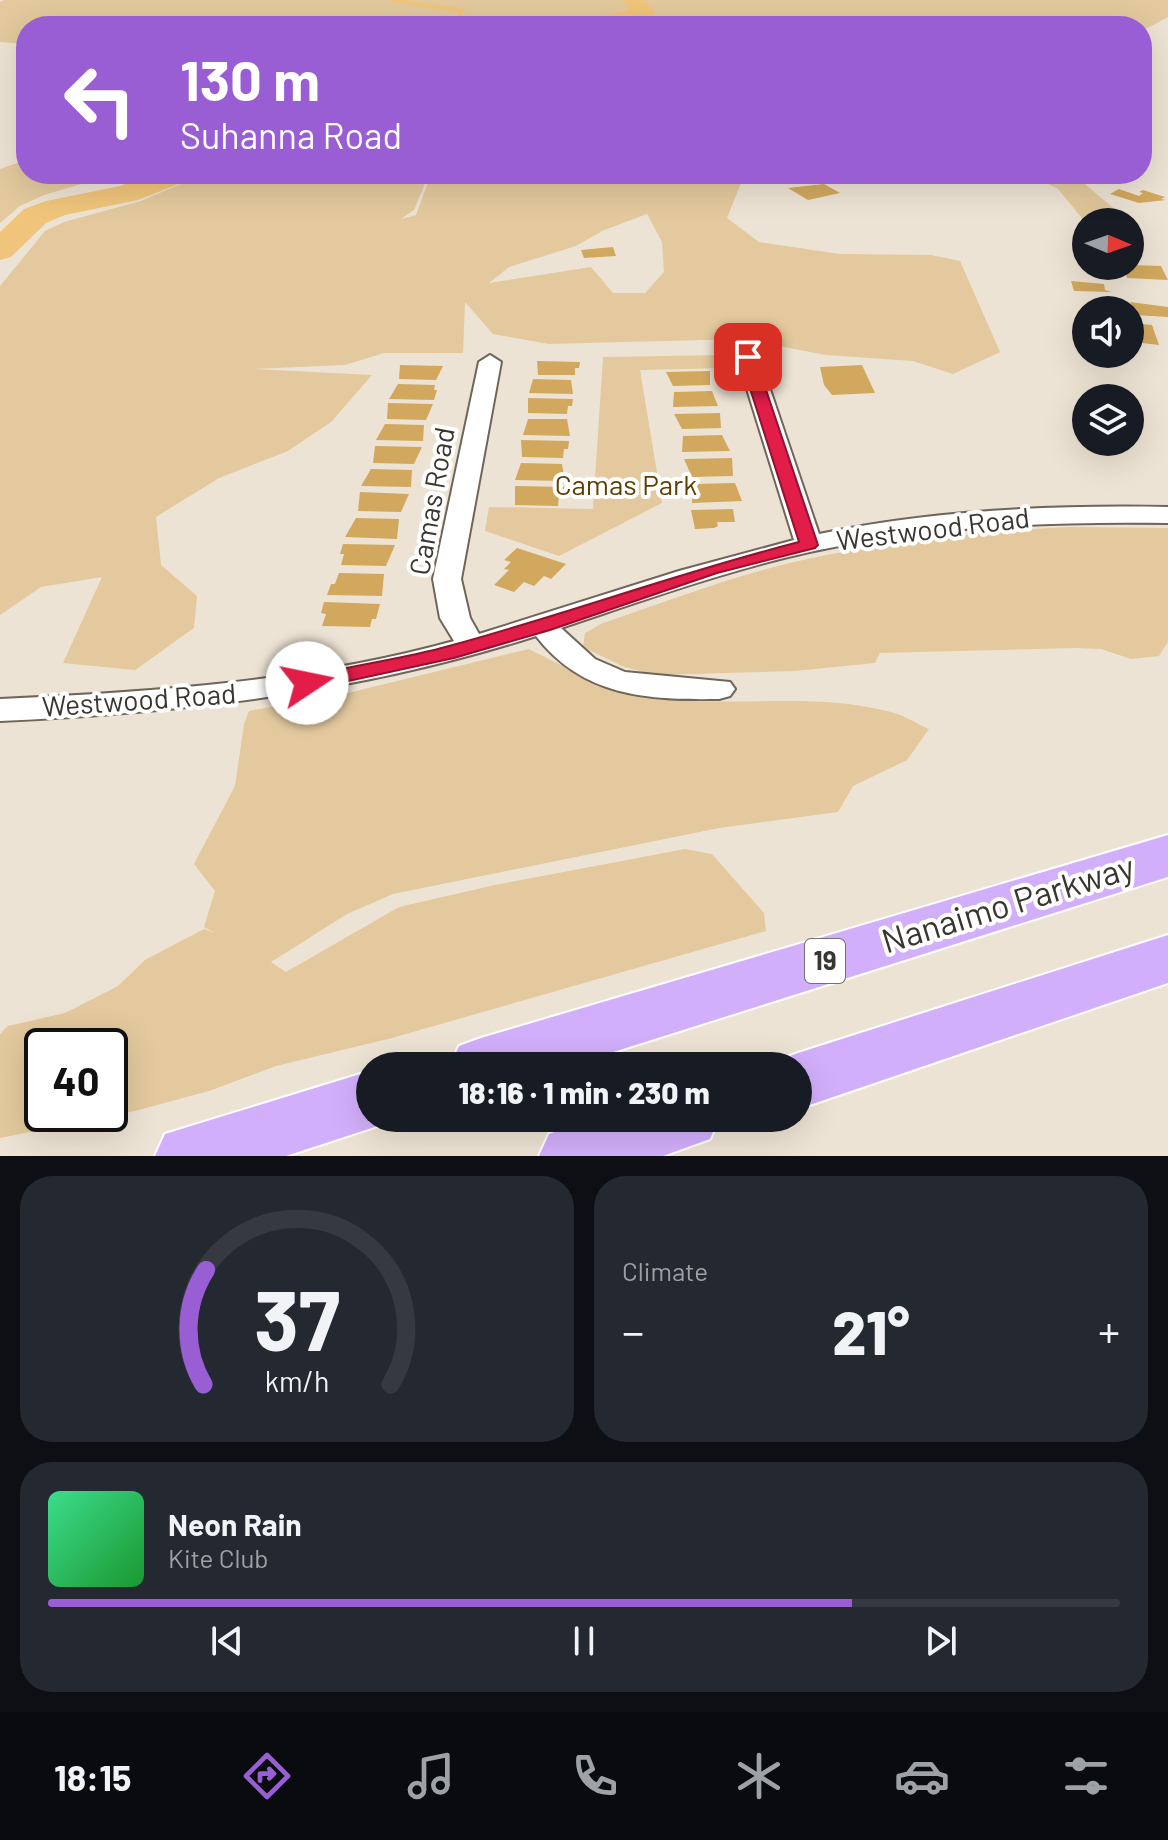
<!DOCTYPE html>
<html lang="en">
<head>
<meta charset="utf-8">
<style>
  body { margin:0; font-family:Barlow,sans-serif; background:#242831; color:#f1f3f6; height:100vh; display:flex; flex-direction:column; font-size:30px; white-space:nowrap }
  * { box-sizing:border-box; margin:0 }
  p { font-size:26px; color:#9ea1a6 }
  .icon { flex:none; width:44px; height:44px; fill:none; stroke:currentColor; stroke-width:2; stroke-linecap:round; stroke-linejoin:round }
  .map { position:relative; height:1156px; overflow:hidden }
  .details { display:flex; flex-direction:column; gap:20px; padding:20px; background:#0d0f14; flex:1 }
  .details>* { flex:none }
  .guide { position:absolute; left:16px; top:16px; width:1136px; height:168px; border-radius:32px; box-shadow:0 8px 32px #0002; background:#995dd4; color:#fff; overflow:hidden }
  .needle { width:52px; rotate:92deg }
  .buttons { position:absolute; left:1072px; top:208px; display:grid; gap:16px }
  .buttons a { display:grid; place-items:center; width:72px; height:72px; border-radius:50%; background:#171b24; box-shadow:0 8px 32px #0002; font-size:40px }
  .speed { position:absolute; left:24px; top:1028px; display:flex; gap:16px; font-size:40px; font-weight:700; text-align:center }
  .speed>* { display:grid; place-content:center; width:104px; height:104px; border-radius:50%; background:#171b24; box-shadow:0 8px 32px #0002; line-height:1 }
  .speed .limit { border:4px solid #111; border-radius:12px; background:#fff; color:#111 }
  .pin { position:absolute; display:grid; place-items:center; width:68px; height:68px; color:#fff; margin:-34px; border-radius:16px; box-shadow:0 4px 12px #0006 }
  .me { position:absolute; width:88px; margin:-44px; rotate:79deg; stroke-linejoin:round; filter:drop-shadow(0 0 6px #0008) }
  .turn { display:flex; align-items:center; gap:28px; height:168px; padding:0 32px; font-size:36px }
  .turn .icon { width:104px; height:104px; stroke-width:2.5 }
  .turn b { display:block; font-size:56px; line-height:68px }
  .big { font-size:60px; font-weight:800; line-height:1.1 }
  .details .widget { flex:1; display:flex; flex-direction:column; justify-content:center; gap:12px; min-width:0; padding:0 28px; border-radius:32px; background:#242831 }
  .details .dial { align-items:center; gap:0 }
  .dial svg { height:208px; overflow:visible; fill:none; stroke:#363941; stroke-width:7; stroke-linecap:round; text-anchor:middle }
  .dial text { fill:#f1f3f6; stroke:none }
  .song { display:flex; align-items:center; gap:24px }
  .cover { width:96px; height:96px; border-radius:12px; background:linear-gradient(135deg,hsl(150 70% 55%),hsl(130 70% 35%)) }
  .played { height:8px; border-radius:4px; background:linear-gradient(90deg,#995dd4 75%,#363941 75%) }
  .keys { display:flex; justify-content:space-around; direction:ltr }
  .heat { display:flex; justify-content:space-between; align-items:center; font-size:44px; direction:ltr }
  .details .tiles { flex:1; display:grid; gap:20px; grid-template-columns:1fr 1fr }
  .widget:last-child { grid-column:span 2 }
  .trip { position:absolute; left:356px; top:1052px; width:456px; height:80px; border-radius:40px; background:#171b24; box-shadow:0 8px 32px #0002; font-weight:800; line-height:80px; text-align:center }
  .tab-bar { display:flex; height:128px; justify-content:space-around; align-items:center; background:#090b0e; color:#9ea1a6 }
  .tab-bar .icon { width:56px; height:56px }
  .tab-bar .selected { color:#995dd4 }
  .tab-bar b { font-size:36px; color:#f1f3f6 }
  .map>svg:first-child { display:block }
  .green { fill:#e3c99d; fill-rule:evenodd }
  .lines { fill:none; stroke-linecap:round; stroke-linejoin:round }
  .stream { stroke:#f0c57b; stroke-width:4 }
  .river { fill:#f0c57b; fill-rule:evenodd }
  .building { fill:#d2a85e }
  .minor-casing { stroke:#6f6659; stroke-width:4 }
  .highway-casing { stroke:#fff; stroke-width:4 }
  .minor { fill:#fff; fill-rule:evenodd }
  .highway { fill:#d2affb; fill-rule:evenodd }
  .route { fill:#e11d48; stroke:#92132f; stroke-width:2 }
  .labels { text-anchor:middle; stroke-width:8; stroke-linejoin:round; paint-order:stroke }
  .shield { fill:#fff; stroke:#74726d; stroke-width:2 }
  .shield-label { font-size:26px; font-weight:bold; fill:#39352f }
  .park-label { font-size:28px; fill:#5c3f00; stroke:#fff }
  .street-label { font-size:28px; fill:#39352f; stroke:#fff }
  .near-street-label { font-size:34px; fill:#39352f; stroke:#fff }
</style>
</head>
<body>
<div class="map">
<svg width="1168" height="1156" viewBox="0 0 1168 1156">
  <rect width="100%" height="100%" fill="#ede3d4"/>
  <path class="green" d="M4 0H1168V17L1142 31V26H490L414 23 449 26H296L310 20 179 18 151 26H26V44L0 42V2Z
    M26 160V174H115L44 195 20 206 0 223V169Z
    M204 174H429L414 210 401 219 416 215 431 174H767L741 183 727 218 759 242 840 254 931 255 960 261 1000 352 953 374 913 361 826 355 742 339 549 344 493 334 465 302 463 353H384L345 365 254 369 372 375 331 422 288 451 219 478 156 517 161 565 197 596 194 628 135 670 63 663 102 577 41 587 0 615V286L45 231 64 222 141 201ZM647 214 662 242 664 272 645 293H613L591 267 489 283 509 267 576 246 602 231Z
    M1030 174H1073L1130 222 1086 223 1058 189Z
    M724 355 728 368 640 370 662 503 559 556 485 531 489 507 593 509 603 357Z
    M1067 527 1168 528V642L1159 656 1131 659 1101 649 1077 648 880 653 875 663 795 671 654 675 622 666 583 647 585 633 603 623C670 600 738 574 807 559 893 541 980 532 1067 527Z
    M529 649C572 671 617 694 666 699 741 707 816 692 891 712 904 715 917 724 929 729L907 760 853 786 838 812 719 828 393 894 347 914 271 962 286 972 399 907 495 885 685 849 712 854 764 913 766 931 392 1038 276 1066 209 1091 135 1111 0 1138V1034L8 1026 65 1013 118 986 145 960 204 929 215 933 204 927 215 891 194 864 235 786 244 724 249 711 348 693ZM42 1046H110V1114H42Z"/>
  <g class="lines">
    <path class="stream" d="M393 0 463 11 453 26"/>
    <path class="river" d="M623 0H644L656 13 652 17 616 26H577L580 21 629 10Z
      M153 174H193L189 180 138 200 65 215 46 223 11 257 0 260V232L24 209 46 201 120 186Z"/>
  </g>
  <path class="building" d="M956 174H997L1004 181 962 182Z
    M824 184 840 193 808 200 788 188Z
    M1119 189 1139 196 1143 193 1139 192 1143 190 1165 197 1161 199 1166 200 1139 203 1110 194Z
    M613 247 616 256 584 258 581 250Z
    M1133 265 1161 266 1168 280 1127 278 1124 268 1134 269Z
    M1071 281 1104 284 1105 290 1112 292 1074 291Z
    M1130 302 1168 307V317L1135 315Z
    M1130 323 1152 325 1159 345 1133 342Z
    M537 361 580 362 579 368H575V375H538Z
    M400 365 443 366 436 380 399 379Z
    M862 365 875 393 832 395 824 385 820 367Z
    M710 371V385L673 386 666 372Z
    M533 379 571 380 573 394 529 393Z
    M398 384 435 385 434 390H437L434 400 389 399Z
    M712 391 718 406 673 407 674 392Z
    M528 398 573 399 572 406H568L567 414 528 413Z
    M388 403 433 404 426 420 387 419Z
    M720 413 721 428 682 429 674 414Z
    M528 419H567L570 436 523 435Z
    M385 424 424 425 423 441 376 440Z
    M722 435 730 451 682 452 683 436Z
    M521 440 569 441 568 449H564L563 458 522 457Z
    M375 446 422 447 414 464 373 463Z
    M732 458 733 476 692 477 684 459Z
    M521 463 562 464 565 481 515 480Z
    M371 469 412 470 411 487 361 486Z
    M735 483 742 501 692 503 693 484Z
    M515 486 565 487 563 496H559L558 506 515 505Z
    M360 492 409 494 401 512 358 511Z
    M733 509 735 522H717L718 526 714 528 695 529 691 510Z
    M356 518 399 519 397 539 345 537Z
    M343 544 395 545 386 566 341 565 344 554H340Z
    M517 548 566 564 551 579 544 576 534 586 524 582 514 592 494 585 509 570 504 569 511 562 504 560Z
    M339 573 384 574 382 596 327 595 331 584H335Z
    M324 602 380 604 376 619H372L370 627 322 626 326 614 321 613Z"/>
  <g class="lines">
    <defs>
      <path id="minor" d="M748 350 759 357 819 534C934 510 1051 505 1168 507V523C1040 521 912 527 788 557 711 576 636 603 561 628L595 659 625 672 730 682 735 689 730 696 719 699C648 700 583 697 536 636 359 693 185 712 0 721V699C152 692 306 682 454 641L440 618 433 579 479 362 490 355 501 362 461 579 470 618 479 634 679 571 794 540 737 357Z"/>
      <path id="highway" d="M1168 835V877L569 1066H450L459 1046 481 1038Z
        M1168 935V983L798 1109V1066H773L776 1061 798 1053Z
        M370 1071V1118H394L393 1121 286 1156H155L165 1134Z
        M593 1118H719L710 1139 663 1156H539L549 1134Z"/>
    </defs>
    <use href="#minor" class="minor-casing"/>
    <use href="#highway" class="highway-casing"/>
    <use href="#minor" class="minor"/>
    <use href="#highway" class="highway"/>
  </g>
  <path class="route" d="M748 353 755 357 818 545 815 548 717 573 550 630 454 658 307 690 300 688 297 683 300 679C349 665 400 660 449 646 567 614 681 572 799 542L740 357Z"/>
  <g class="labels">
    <rect class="shield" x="805" y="939" width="40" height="44" rx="6"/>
    <g class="shield-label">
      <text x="825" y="970">19</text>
    </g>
    <g class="park-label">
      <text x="626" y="495">Camas Park</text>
    </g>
    <g class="street-label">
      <text transform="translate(432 501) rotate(-80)" y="10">Camas Road</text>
      <text transform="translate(933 529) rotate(-7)" y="10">Westwood Road</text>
      <text transform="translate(139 700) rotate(-4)" y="10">Westwood Road</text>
    </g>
    <g class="near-street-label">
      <text transform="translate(1008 904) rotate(-17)" y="12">Nanaimo Parkway</text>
    </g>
  </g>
</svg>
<div class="buttons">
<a><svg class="needle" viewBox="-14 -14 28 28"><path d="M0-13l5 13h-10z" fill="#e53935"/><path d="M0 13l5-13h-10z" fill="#9ea1a6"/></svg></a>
<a><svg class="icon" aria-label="sound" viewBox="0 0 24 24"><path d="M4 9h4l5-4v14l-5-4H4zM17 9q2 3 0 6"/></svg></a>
<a><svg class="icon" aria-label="layers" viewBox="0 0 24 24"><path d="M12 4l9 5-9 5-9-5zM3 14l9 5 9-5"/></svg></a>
</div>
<div class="speed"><div class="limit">40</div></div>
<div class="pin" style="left:748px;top:357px;background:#d93025"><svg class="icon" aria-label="arrive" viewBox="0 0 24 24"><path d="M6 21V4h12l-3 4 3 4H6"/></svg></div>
<svg class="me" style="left:307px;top:683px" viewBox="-20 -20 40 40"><circle r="19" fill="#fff"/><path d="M0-13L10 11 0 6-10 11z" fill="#e11d48"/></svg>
<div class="trip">18:16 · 1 min · 230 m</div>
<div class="guide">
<div class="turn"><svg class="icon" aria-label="left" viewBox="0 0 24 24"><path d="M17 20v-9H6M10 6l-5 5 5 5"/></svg><div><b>130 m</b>Suhanna Road</div></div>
</div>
</div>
<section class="details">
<div class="tiles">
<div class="widget dial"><svg viewBox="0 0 100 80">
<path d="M14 69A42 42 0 1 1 86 69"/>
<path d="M14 69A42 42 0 0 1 15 25" stroke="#995dd4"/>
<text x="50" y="56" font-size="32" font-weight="700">37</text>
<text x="50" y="72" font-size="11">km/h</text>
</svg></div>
<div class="widget"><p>Climate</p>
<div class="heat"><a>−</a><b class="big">21°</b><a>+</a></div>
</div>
<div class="widget">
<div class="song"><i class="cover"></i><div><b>Neon Rain</b><p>Kite Club</p></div></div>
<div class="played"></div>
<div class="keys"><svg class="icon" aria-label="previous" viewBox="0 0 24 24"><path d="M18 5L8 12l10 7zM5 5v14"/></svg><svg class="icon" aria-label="pause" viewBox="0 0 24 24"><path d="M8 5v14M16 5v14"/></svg><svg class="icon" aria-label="next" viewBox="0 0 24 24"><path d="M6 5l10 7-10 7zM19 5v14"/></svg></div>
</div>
</div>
</section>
<nav class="tab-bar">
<b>18:15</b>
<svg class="icon selected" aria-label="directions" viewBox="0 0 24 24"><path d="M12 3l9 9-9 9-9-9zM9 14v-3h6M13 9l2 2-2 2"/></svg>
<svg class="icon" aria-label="music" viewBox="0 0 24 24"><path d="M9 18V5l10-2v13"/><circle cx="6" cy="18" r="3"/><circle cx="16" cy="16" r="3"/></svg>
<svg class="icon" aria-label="phone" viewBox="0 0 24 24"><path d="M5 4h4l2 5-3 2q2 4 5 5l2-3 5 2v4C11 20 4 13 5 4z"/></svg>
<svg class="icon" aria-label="climate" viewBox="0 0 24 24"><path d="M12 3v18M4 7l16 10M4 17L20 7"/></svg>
<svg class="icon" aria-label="car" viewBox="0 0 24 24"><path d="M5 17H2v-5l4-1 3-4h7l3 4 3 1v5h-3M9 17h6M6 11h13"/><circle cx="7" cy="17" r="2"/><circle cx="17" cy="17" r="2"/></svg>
<svg class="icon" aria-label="filters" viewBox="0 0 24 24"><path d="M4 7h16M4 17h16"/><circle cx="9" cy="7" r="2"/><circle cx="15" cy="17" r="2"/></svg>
</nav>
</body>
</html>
